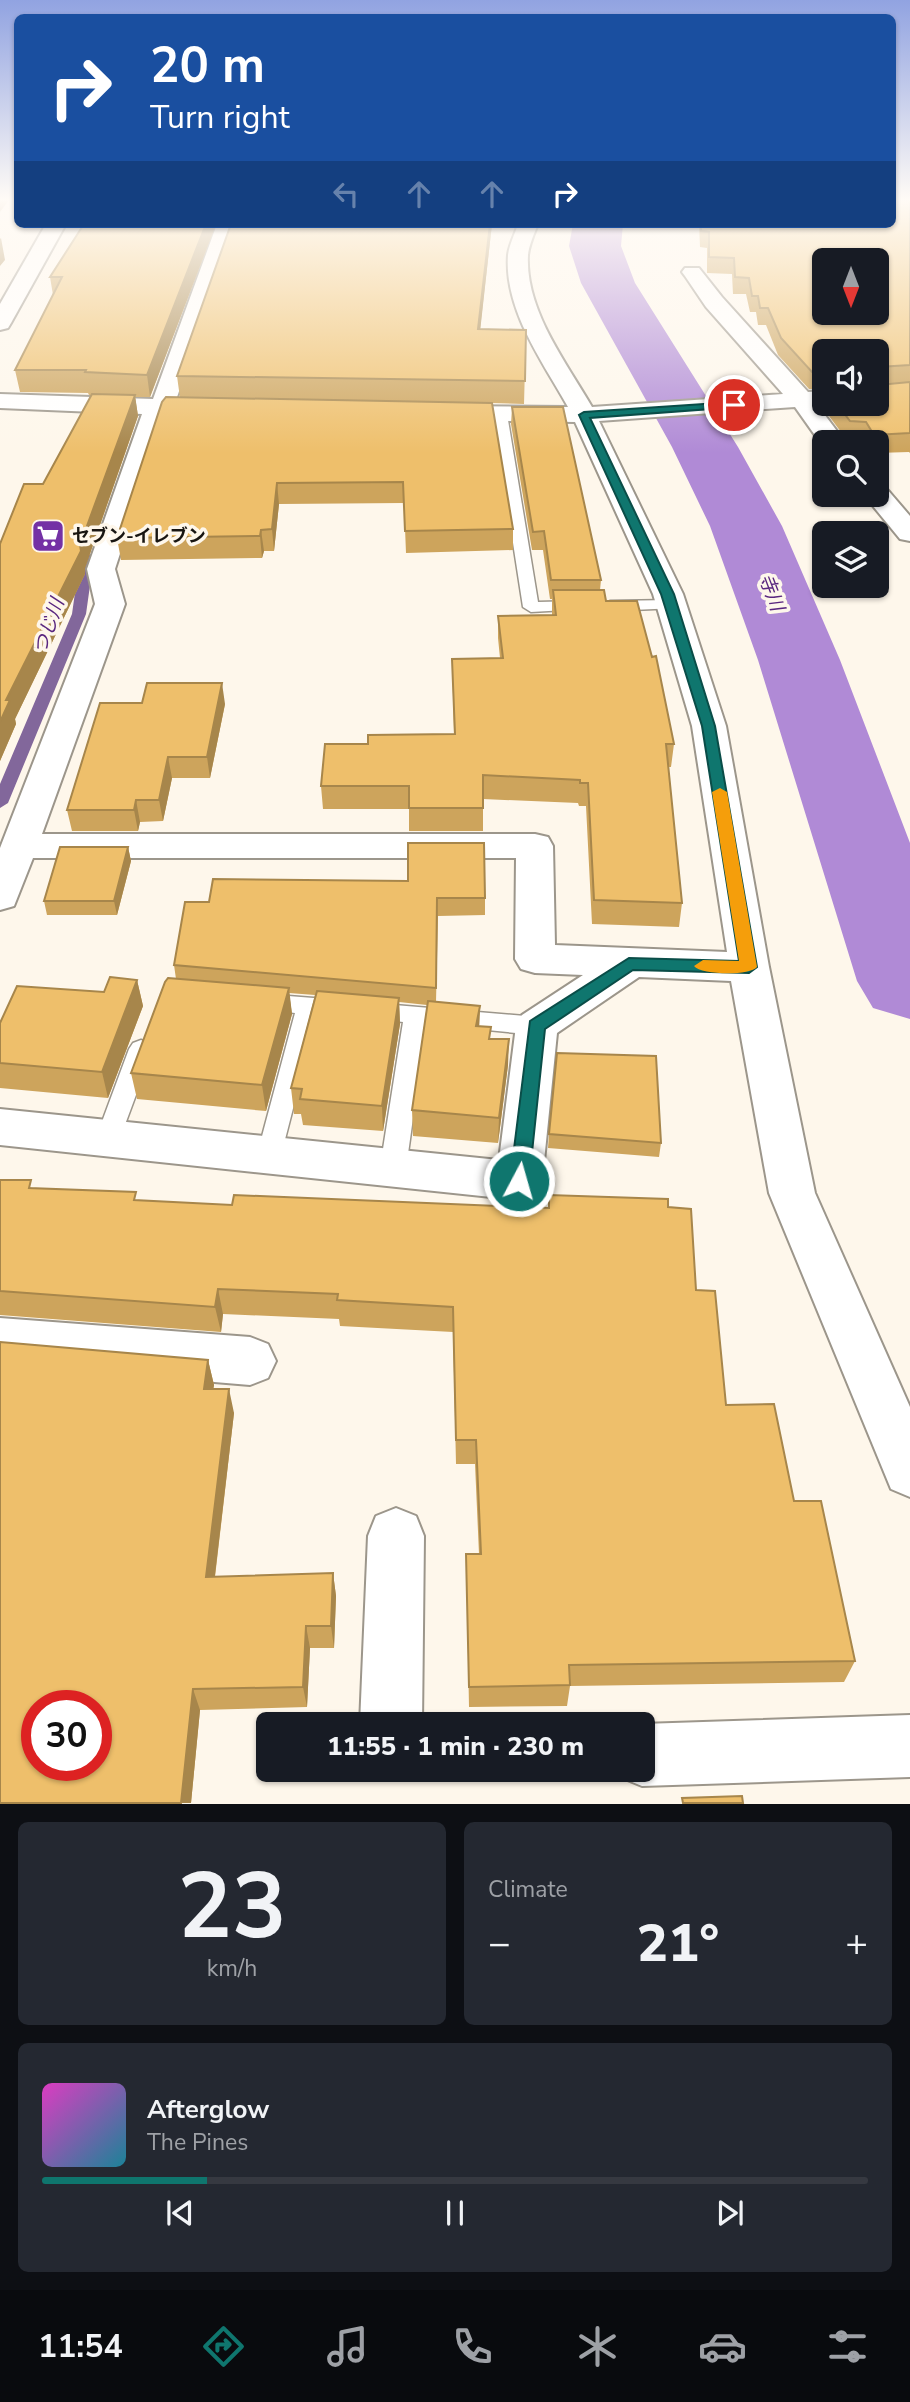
<!DOCTYPE html>
<html lang="en">
<head>
<meta charset="utf-8">
<style>
  body { margin:0; font-family:"Nunito Sans","Noto Sans JP",sans-serif; background:#242831; color:#f1f3f6; height:100vh; display:flex; flex-direction:column; font-size:26px; white-space:nowrap }
  * { box-sizing:border-box; margin:0 }
  p { font-size:23px; color:#9ea1a6 }
  .icon { flex:none; width:38px; height:38px; fill:none; stroke:currentColor; stroke-width:2; stroke-linecap:round; stroke-linejoin:round }
  .map { position:relative; height:1804px; overflow:hidden }
  .side { display:flex; flex-direction:column; gap:18px; padding:18px; background:#0d0f14; flex:1 }
  .side>* { flex:none }
  .guide { position:absolute; left:14px; top:14px; width:882px; height:214px; border-radius:10px; box-shadow:0 2px 5px #0004; background:#1a4fa0; color:#fff; overflow:hidden }
  .needle { width:46px; rotate:180deg }
  .buttons { position:absolute; left:812px; top:248px; display:grid; gap:14px }
  .buttons a { display:grid; place-items:center; width:77px; height:77px; border-radius:10px; background:#171b24; box-shadow:0 2px 5px #0004; font-size:35px }
  .speed { position:absolute; left:21px; top:1690px; display:flex; gap:14px; font-size:35px; font-weight:700; text-align:center }
  .speed>* { display:grid; place-content:center; width:91px; height:91px; border-radius:50%; background:#171b24; box-shadow:0 2px 5px #0004; line-height:1 }
  .speed .limit { border:10px solid #d22; background:#fff; color:#111 }
  .pin { position:absolute; display:grid; place-items:center; width:60px; height:60px; color:#fff; margin:-30px; border:4px solid #fff; border-radius:50%; box-shadow:0 2px 7px #0007 }
  .me { position:absolute; width:77px; margin:-38px; rotate:6deg; stroke-linejoin:round; filter:drop-shadow(0 0 5px #0008) }
  .turn { display:flex; align-items:center; gap:24px; height:147px; padding:0 21px; font-size:32px }
  .turn .icon { width:91px; height:91px; stroke-width:2.5 }
  .turn b { display:block; font-size:49px; line-height:60px }
  .lanes { display:flex; align-items:center; height:66px; padding:0 21px; background:#0003; justify-content:center; gap:35px; direction:ltr }
  .lanes .off { opacity:.35 }
  .big { font-size:52px; font-weight:800; line-height:1.1 }
  .side .widget { flex:1; display:flex; flex-direction:column; justify-content:center; gap:10px; min-width:0; padding:0 24px; border-radius:10px; background:#242831 }
  .side .dial { align-items:center; gap:0 }
  .dial b { font-size:91px; line-height:1 }
  .song { display:flex; align-items:center; gap:21px }
  .cover { width:84px; height:84px; border-radius:10px; background:linear-gradient(135deg,hsl(310 70% 55%),hsl(190 70% 35%)) }
  .played { height:7px; border-radius:4px; background:linear-gradient(90deg,#0f766e 20%,#363941 20%) }
  .keys { display:flex; justify-content:space-around; direction:ltr }
  .heat { display:flex; justify-content:space-between; align-items:center; font-size:38px; direction:ltr }
  .side .tiles { flex:1; display:grid; gap:18px; grid-template-columns:1fr 1fr }
  .widget:last-child { grid-column:span 2 }
  .trip { position:absolute; left:256px; top:1712px; width:399px; height:70px; border-radius:10px; background:#171b24; box-shadow:0 2px 5px #0004; font-weight:800; line-height:70px; text-align:center }
  .dock { display:flex; height:112px; justify-content:space-around; align-items:center; background:#090b0e; color:#9ea1a6 }
  .dock .icon { width:49px; height:49px }
  .dock .on { color:#0f766e }
  .dock b { font-size:32px; color:#f1f3f6 }
  .map>svg:first-child { display:block }
  .lines { fill:none; stroke-linecap:round; stroke-linejoin:round }
  .stream { fill:#82679b; fill-rule:evenodd }
  .river { fill:#b08ad6; fill-rule:evenodd }
  .lane-casing { stroke:#9c968b; stroke-width:3 }
  .street-casing { stroke:#9c968b; stroke-width:4 }
  .highway-casing { stroke:#9c968b; stroke-width:4 }
  .lane { fill:#fff; fill-rule:evenodd }
  .street { fill:#fff; fill-rule:evenodd }
  .highway { fill:#fff; fill-rule:evenodd }
  .wall { fill:#cda45c }
  .shaded-wall { fill:#a7864b }
  .building { fill:#eebf6b; stroke:#a7864b; stroke-width:2; fill-rule:evenodd }
  .route { fill:#0f766e; stroke:#0a4d48; stroke-width:2 }
  .slow { fill:#f59e0b }
  .labels { text-anchor:middle; stroke-width:7; stroke-linejoin:round; paint-order:stroke }
  .far-poi-label { font-size:18px; font-weight:bold; fill:#181511; stroke:#fef7eb; text-anchor:start }
  .far-water-label { font-size:19px; font-style:italic; fill:#59267f; stroke:#fef7eb }
</style>
</head>
<body>
<div class="map">
<svg width="910" height="1804" viewBox="0 0 910 1804">
  <rect width="100%" height="100%" fill="#fef7eb"/>
  <g class="lines">
    <path class="stream" d="M87 553 94 557 86 614 8 803 0 808V784L72 614 80 557Z"/>
    <path class="river" d="M573 224H623L621 246 635 283 738 447 782 526 840 660 910 843V1019L873 1008 857 981 758 660 710 526 672 447 581 283 569 246Z"/>
    <defs>
      <path id="lane" d="M500 410 507 414 538 602 578 601 584 603 586 606 584 609 531 612 523 607 493 414Z
        M671 600 679 605 677 608 610 611 602 606 610 601Z
        M263 994 339 1000 347 1002 350 1008 347 1014 339 1016 317 1015 281 1155 278 1162 269 1165 260 1162 257 1155 295 1013 255 1008 252 1002 255 996Z
        M371 1003 537 1017 545 1020 548 1026 545 1032 537 1035 426 1024 406 1168 402 1175 393 1178 384 1175 380 1168 403 1022 363 1017 360 1011 363 1005Z
        M141 1040 149 1043 153 1049 120 1138 117 1145 108 1148 99 1145 96 1138 129 1049 133 1043Z"/>
      <path id="street" d="M217 224H237L176 400 223 404 226 409 223 414 168 415 163 421 115 569 125 604 42 834H535L548 837 553 846 555 945 727 952 692 726 653 594 575 422 442 420 433 418 430 413 433 408 442 406 568 407C543 362 504 310 508 255 509 245 515 234 518 224H538C534 234 529 245 528 255 525 310 566 362 592 407L783 394 706 307 685 276 682 272 685 268H699L722 297 808 392 824 391V404H828L818 406 846 443H824V448L795 407 599 421 683 594 726 726 769 967 815 1193 910 1407V1497L891 1489 769 1193 731 981 639 977 557 1033 542 1181 535 1195 519 1200 0 1145V1109L499 1160 516 1026 522 1015 583 975 535 973 521 969 515 959 516 858H33L14 906 0 910V848L95 604 87 569 142 414 0 408V394L153 399Z
        M877 486 886 488 910 516V541L900 539 864 495H877Z
        M0 1318 250 1337 268 1344 276 1361 268 1378 250 1385 0 1364Z
        M396 1508 416 1516 424 1536 422 1724H360L368 1536 376 1516Z
        M910 1715V1777L642 1786 620 1777 616 1769H642V1724Z"/>
      <path id="highway" d="M46 224H66L11 323 8 328 0 330V304Z"/>
    </defs>
    <use href="#lane" class="lane-casing"/>
    <use href="#street" class="street-casing"/>
    <use href="#highway" class="highway-casing"/>
    <use href="#lane" class="lane"/>
    <use href="#street" class="street"/>
    <use href="#highway" class="highway"/>
  </g>
  <path class="wall" d="M910 200V453L909 452 877 453V443H863L862 441 847 440 823 408 824 399V404H877L824 352V389H809L778 355 766 325H758L756 312H750L746 294H733L732 274 707 273V248L700 247 699 224H892Z
    M216 224 150 397H135L138 416 85 568V574L15 719 16 724 0 761V544L43 484 91 395H89L88 393 20 392 15 370 53 295 50 277Z
    M492 224 480 329 526 330 524 404 492 403 513 529V550L406 553 404 503 279 504 274 551H264L262 558 121 560 117 538 180 398 177 376Z
    M512 407 601 580 600 590 674 744 671 767H668L682 903 679 927 592 924 586 806H579L578 803 483 799V831H409V809H323L321 786 368 744 454 734 452 659 500 658 498 638V616L552 615V599H550L543 550H532L511 424Z
    M225 704 210 778H172L163 821 140 822 138 831H72L67 810Z
    M128 847 131 861 117 915H47L44 901Z
    M485 898V915L438 916 436 1002 480 1006 479 1026 491 1039 508 1065 498 1143 413 1136 412 1110 427 1005 399 1002 400 1024 383 1131 303 1125 301 1114H294L291 1088 315 995 289 993 292 1014 266 1111 137 1099 131 1073 176 979 174 965 185 902Z
    M137 980 143 1006 108 1098 0 1088V1023L104 992Z
    M549 1134 661 1143 659 1157 548 1148Z
    M0 1180 33 1188 138 1201 232 1205 548 1208 549 1195 668 1207 696 1290 726 1405 794 1501 855 1661 844 1682 570 1686 567 1706 469 1707 466 1554H479L475 1464H456L453 1332 340 1326 339 1319 223 1314 221 1332 0 1315Z
    M208 1360 214 1385 213 1389 234 1413 215 1577 333 1573 336 1596 334 1648H310L307 1707 200 1710 191 1803H0Z"/>
  <path class="shaded-wall" d="M0 200H9L0 212Z
    M206 224H216L150 397 147 375Z
    M490 224H492L478 350V329Z
    M1 238 5 260 0 266V239Z
    M135 395 138 416 85 568V574L15 719 16 724 0 761V722L6 700 80 545Z
    M277 483 279 504 274 551 272 529Z
    M261 530 264 551 262 558 260 536Z
    M222 683 225 704 210 778 207 757Z
    M168 757 172 778 163 821 159 800Z
    M136 800 140 822 138 831 134 810Z
    M128 847 131 861 117 915 114 901Z
    M137 980 143 1006 108 1098 102 1072Z
    M289 988 292 1014 266 1111 262 1085Z
    M399 998 400 1024 383 1131 382 1106Z
    M480 1006 479 1032 476 1026Z
    M509 1039 508 1065 498 1143 499 1118Z
    M218 1289 223 1314 221 1332 215 1307Z
    M208 1360 214 1385 210 1413 204 1389Z
    M229 1389 234 1413 212 1600 206 1577Z
    M333 1573 336 1596 334 1648 331 1626Z
    M306 1626 310 1648 307 1707 303 1687Z
    M193 1689 200 1710 191 1803H181Z"/>
  <path class="building" d="M892 200H910V365L879 367V385L910 382V433L874 435 866 422 850 421 837 404H877V352H824V371L812 372 781 338 768 308H760L758 296H752L749 278 735 277 734 258 709 257V232L701 231V224H892ZM824 261H877V313H824Z
    M84 224H206L147 375 85 372 86 370H15L62 277H50Z
    M231 224H490L478 329 526 330 525 381 177 376Z
    M92 394 135 395 80 545 81 551 6 700H10L0 722V544L24 484H43Z
    M166 397 492 403 513 529 405 531 403 482 277 483 272 529 261 530 260 536 117 538 162 402Z
    M512 407H563L601 580H551L544 531 533 532Z
    M553 590H604L606 601H637L652 657 656 656 674 744H666L682 903 594 900 588 783H580V780L483 775V808H409V786H321L325 744H368V735L455 734 452 659 503 658 498 616 556 615Z
    M147 683H222L207 757H168L159 800H136L134 810H67L100 703H142Z
    M408 843H484L485 898H437L436 988 174 965 185 902H209L213 879 408 881Z
    M60 847H128L114 901H44Z
    M110 977 137 980 102 1072 0 1063V1023L17 986 104 992Z
    M168 978 289 988 262 1085 131 1073 165 982Z
    M317 991 399 998 382 1106 300 1099 302 1089 291 1088Z
    M428 1001 480 1006 476 1026 491 1027 489 1039H509L499 1118 412 1110Z
    M557 1053 656 1056 661 1143 549 1134Z
    M0 1180H31L29 1188 136 1192 134 1200 232 1205 234 1195 549 1208V1195L668 1199V1207L691 1209 696 1290 715 1291 726 1405 774 1404 794 1501H821L855 1661 569 1665 570 1685 469 1687 466 1554H481L476 1440H456L453 1307 337 1300 338 1294 218 1289 215 1307 0 1291Z
    M0 1342 208 1360 204 1389H229L206 1577 333 1573 331 1626H306L303 1687 193 1689 181 1803H0ZM37 1706H96V1766H37Z
    M742 1796 743 1803H683L682 1798Z"/>
  <linearGradient id="sky" x2="0" y2="1"><stop stop-color="#91a3e1"/><stop offset="0.44" stop-color="#fffbf6"/><stop offset="1" stop-color="#fffbf6" stop-opacity="0"/></linearGradient>
  <rect width="910" height="453" fill="url(#sky)"/>
  <path class="route" d="M734 402 738 403V407L590 418 674 594 715 726 757 967 749 973 633 970 545 1029 529 1181 526 1186 519 1188 513 1186 510 1181 530 1021 629 958 739 961 702 726 661 594 579 415 584 412Z"/>
  <path class="slow" d="M720 788 727 792 757 967C750 976 701 975 694 966L703 960 739 961 712 792Z"/>
  <defs>
    <symbol id="supermarket-square" viewBox="-11 -11 22 22"><rect x="-9" y="-9" width="18" height="18" rx="4" fill="#7431a5" stroke="#fef7eb"/><path d="M-6-5.5h2.5l.6 2H6L4.5 2H-2.5L-4.4-4H-6ZM-1.5 3.2a1.3 1.3 0 1 0 .1 0ZM3 3.2a1.3 1.3 0 1 0 .1 0Z" fill="#fff"/></symbol>
  </defs>
  <g fill-rule="evenodd">
    <use href="#supermarket-square" x="29" y="517" width="38" height="38"/>
  </g>
  <g class="labels">
    <g class="far-poi-label">
      <text x="72" y="542">セブン-イレブン</text>
    </g>
    <g class="far-water-label">
      <text transform="translate(772 592) rotate(69)" y="7">寺川</text>
      <text transform="translate(48 626) rotate(-71)" y="7">つじ川</text>
    </g>
  </g>
</svg>
<div class="buttons">
<a><svg class="needle" viewBox="-14 -14 28 28"><path d="M0-13l5 13h-10z" fill="#e53935"/><path d="M0 13l5-13h-10z" fill="#9ea1a6"/></svg></a>
<a><svg class="icon" aria-label="sound" viewBox="0 0 24 24"><path d="M4 9h4l5-4v14l-5-4H4zM17 9q2 3 0 6"/></svg></a>
<a><svg class="icon" aria-label="search" viewBox="0 0 24 24"><circle cx="10" cy="10" r="6"/><path d="M15 15l6 6"/></svg></a>
<a><svg class="icon" aria-label="layers" viewBox="0 0 24 24"><path d="M12 4l9 5-9 5-9-5zM3 14l9 5 9-5"/></svg></a>
</div>
<div class="speed"><div class="limit">30</div></div>
<div class="pin" style="left:734px;top:405px;background:#d93025"><svg class="icon" aria-label="arrive" viewBox="0 0 24 24"><path d="M6 21V4h12l-3 4 3 4H6"/></svg></div>
<svg class="me" style="left:519px;top:1181px" viewBox="-20 -20 40 40"><circle r="17" fill="#0f766e" stroke="#fff" stroke-width="3"/><path d="M0-11L8 9 0 5-8 9z" fill="#fff"/></svg>
<div class="trip">11:55 · 1 min · 230 m</div>
<div class="guide">
<div class="turn"><svg class="icon" aria-label="right" viewBox="0 0 24 24"><path d="M7 20v-9h11M14 6l5 5-5 5"/></svg><div><b>20 m</b>Turn right</div></div>
<div class="lanes"><svg class="icon off" aria-label="left" viewBox="0 0 24 24"><path d="M17 20v-9H6M10 6l-5 5 5 5"/></svg><svg class="icon off" aria-label="ahead" viewBox="0 0 24 24"><path d="M12 20V5M6 11l6-6 6 6"/></svg><svg class="icon off" aria-label="ahead" viewBox="0 0 24 24"><path d="M12 20V5M6 11l6-6 6 6"/></svg><svg class="icon" aria-label="right" viewBox="0 0 24 24"><path d="M7 20v-9h11M14 6l5 5-5 5"/></svg></div>
</div>
</div>
<section class="side">
<div class="tiles">
<div class="widget dial"><b>23</b><p>km/h</p></div>
<div class="widget"><p>Climate</p>
<div class="heat"><a>−</a><b class="big">21°</b><a>+</a></div>
</div>
<div class="widget">
<div class="song"><i class="cover"></i><div><b>Afterglow</b><p>The Pines</p></div></div>
<div class="played"></div>
<div class="keys"><svg class="icon" aria-label="previous" viewBox="0 0 24 24"><path d="M18 5L8 12l10 7zM5 5v14"/></svg><svg class="icon" aria-label="pause" viewBox="0 0 24 24"><path d="M8 5v14M16 5v14"/></svg><svg class="icon" aria-label="next" viewBox="0 0 24 24"><path d="M6 5l10 7-10 7zM19 5v14"/></svg></div>
</div>
</div>
</section>
<nav class="dock">
<b>11:54</b>
<svg class="icon on" aria-label="directions" viewBox="0 0 24 24"><path d="M12 3l9 9-9 9-9-9zM9 14v-3h6M13 9l2 2-2 2"/></svg>
<svg class="icon" aria-label="music" viewBox="0 0 24 24"><path d="M9 18V5l10-2v13"/><circle cx="6" cy="18" r="3"/><circle cx="16" cy="16" r="3"/></svg>
<svg class="icon" aria-label="phone" viewBox="0 0 24 24"><path d="M5 4h4l2 5-3 2q2 4 5 5l2-3 5 2v4C11 20 4 13 5 4z"/></svg>
<svg class="icon" aria-label="climate" viewBox="0 0 24 24"><path d="M12 3v18M4 7l16 10M4 17L20 7"/></svg>
<svg class="icon" aria-label="car" viewBox="0 0 24 24"><path d="M5 17H2v-5l4-1 3-4h7l3 4 3 1v5h-3M9 17h6M6 11h13"/><circle cx="7" cy="17" r="2"/><circle cx="17" cy="17" r="2"/></svg>
<svg class="icon" aria-label="filters" viewBox="0 0 24 24"><path d="M4 7h16M4 17h16"/><circle cx="9" cy="7" r="2"/><circle cx="15" cy="17" r="2"/></svg>
</nav>
</body>
</html>
